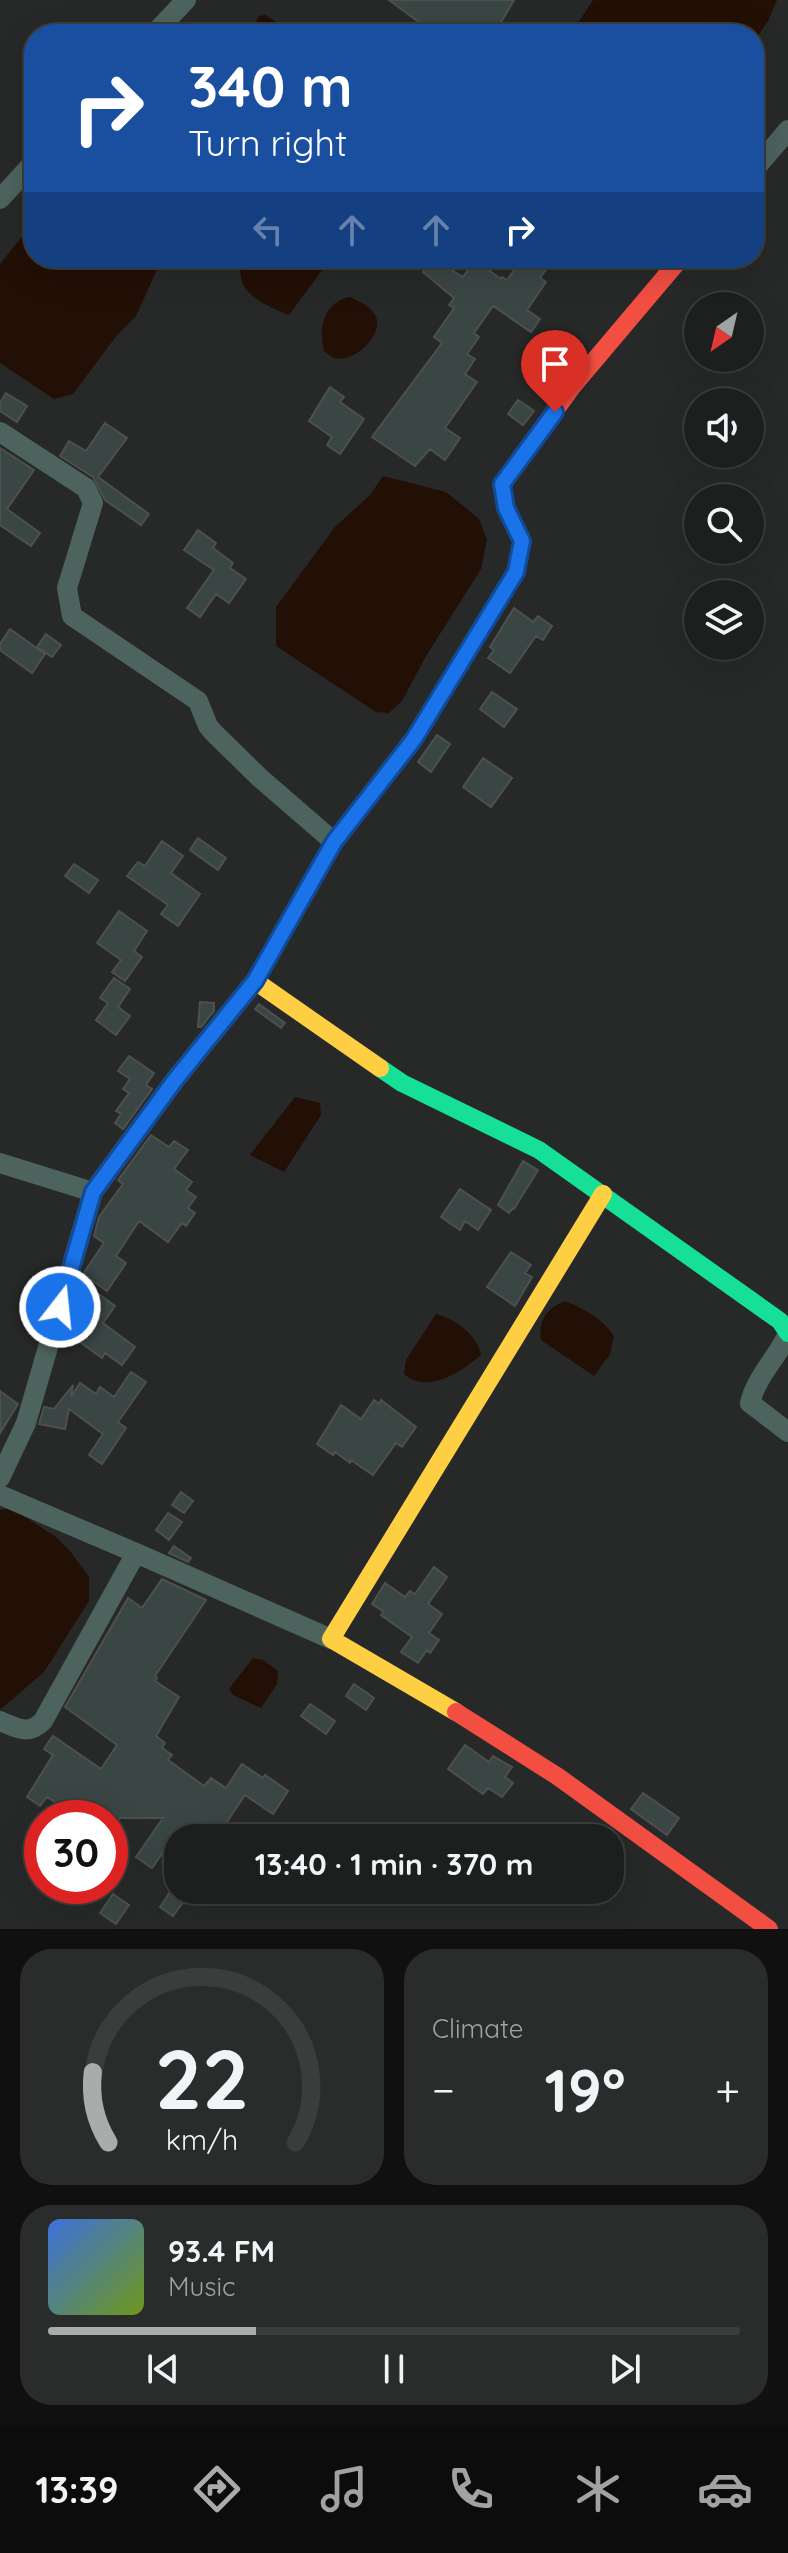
<!DOCTYPE html>
<html lang="en">
<head>
<meta charset="utf-8">
<style>
  body { margin:0; font-family:Quicksand,sans-serif; background:#2a2b2b; color:#f1f3f6; height:100vh; display:flex; flex-direction:column; font-size:30px; white-space:nowrap }
  * { box-sizing:border-box; margin:0 }
  p { font-size:26px; color:#a0a2a4 }
  .icon { flex:none; width:44px; height:44px; fill:none; stroke:currentColor; stroke-width:2; stroke-linecap:round; stroke-linejoin:round }
  .map { position:relative; height:1929px; overflow:hidden }
  .side { display:flex; flex-direction:column; gap:20px; padding:20px; background:#101010; flex:1 }
  .side>* { flex:none }
  .guide { position:absolute; left:24px; top:24px; width:740px; height:244px; border-radius:32px; box-shadow:0 8px 32px #0002,0 0 0 2px #3b3c3c; background:#1a4fa0; color:#fff; overflow:hidden }
  .needle { width:52px; rotate:214deg }
  .buttons { position:absolute; left:684px; top:292px; display:grid; gap:16px }
  .buttons a { display:grid; place-items:center; width:80px; height:80px; border-radius:50%; background:#1d1e1e; box-shadow:0 8px 32px #0002,0 0 0 2px #3b3c3c; font-size:40px }
  .speed { position:absolute; left:24px; top:1800px; display:flex; gap:16px; font-size:40px; font-weight:700; text-align:center }
  .speed>* { display:grid; place-content:center; width:104px; height:104px; border-radius:50%; background:#1d1e1e; box-shadow:0 8px 32px #0002,0 0 0 2px #3b3c3c; line-height:1 }
  .speed .limit { border:12px solid #d22; background:#fff; color:#111 }
  .pin { position:absolute; display:grid; place-items:center; width:68px; height:68px; color:#fff; margin:-82px -34px; border-radius:50% 50% 50% 0; rotate:-45deg; box-shadow:0 0 8px #0007 }
  .pin .icon { rotate:45deg }
  .me { position:absolute; width:88px; margin:-44px; rotate:16deg; stroke-linejoin:round; filter:drop-shadow(0 0 6px #0008) }
  .turn { display:flex; align-items:center; gap:28px; height:168px; padding:0 32px; font-size:36px }
  .turn .icon { width:104px; height:104px; stroke-width:2.5 }
  .turn b { display:block; font-size:56px; line-height:68px }
  .lanes { display:flex; align-items:center; height:76px; padding:0 32px; background:#0003; justify-content:center; gap:40px; direction:ltr }
  .lanes .off { opacity:.35 }
  .big { font-size:60px; font-weight:800; line-height:1.1 }
  .side .tile { flex:1; display:flex; flex-direction:column; justify-content:center; gap:12px; min-width:0; padding:0 28px; border-radius:32px; background:#2a2b2b }
  .side .dial { align-items:center; gap:0 }
  .dial svg { height:208px; overflow:visible; fill:none; stroke:#3b3c3c; stroke-width:7; stroke-linecap:round; text-anchor:middle }
  .dial text { fill:#f1f3f6; stroke:none }
  .song { display:flex; align-items:center; gap:24px }
  .cover { width:96px; height:96px; border-radius:12px; background:linear-gradient(135deg,hsl(220 70% 55%),hsl(80 70% 35%)) }
  .played { height:8px; border-radius:4px; background:linear-gradient(90deg,#aaacac 30%,#3b3c3c 30%) }
  .keys { display:flex; justify-content:space-around; direction:ltr }
  .heat { display:flex; justify-content:space-between; align-items:center; font-size:44px; direction:ltr }
  .side .tiles { flex:1; display:grid; gap:20px; grid-template-columns:1fr 1fr }
  .tile:last-child { grid-column:span 2 }
  .trip { position:absolute; left:164px; top:1824px; width:460px; height:80px; border-radius:32px; background:#1d1e1e; box-shadow:0 8px 32px #0002,0 0 0 2px #3b3c3c; font-weight:800; line-height:80px; text-align:center }
  .menu { display:flex; height:128px; justify-content:space-around; align-items:center; background:#0c0c0c; color:#a0a2a4 }
  .menu .icon { width:56px; height:56px }
  .menu .active { color:#aaacac }
  .menu b { font-size:36px; color:#f1f3f6 }
  .map>svg:first-child { display:block }
  .water { fill:#220f06 }
  .building { fill:#3a4644; stroke:#4e4f4f; stroke-width:2 }
  .lines { fill:none; stroke-linecap:round; stroke-linejoin:round }
  .street { stroke:#4d635e; stroke-width:20 }
  .fast { stroke:#16e098; stroke-width:18 }
  .slow { stroke:#ffcf43; stroke-width:18 }
  .jam { stroke:#f24e42; stroke-width:18 }
  .route-casing { stroke:#114b97; stroke-width:20 }
  .route { stroke:#1a73e8; stroke-width:14 }
</style>
</head>
<body>
<div class="map">
<svg width="788" height="1929" viewBox="0 0 788 1929">
  <rect width="100%" height="100%" fill="#272828"/>
  <path class="water" d="M593 0H777L768 21 754 42V34H571Z
    M265 15 295 34H250L259 16Z
    M34 222V258H160V263L136 316 117 335 73 394 54 399 0 363V264Z
    M244 258H331L289 315C265 305 229 291 244 258Z
    M350 297C360 302 372 306 376 317 384 335 353 364 335 358 331 357 327 353 324 351 318 327 324 302 350 297Z
    M383 476 446 492 479 519 487 540 481 569 426 656 402 701 389 713 376 712 276 646V607L335 527 370 495Z
    M295 1097 320 1103 321 1115 284 1172 250 1155Z
    M565 1301C584 1309 602 1318 614 1336L610 1354 594 1376 541 1340C538 1320 547 1308 565 1301Z
    M436 1314C455 1318 478 1336 481 1355 462 1371 428 1395 404 1374L406 1360Z
    M11 1508 56 1537 70 1551 89 1577V1601L44 1672 0 1710V1510Z
    M253 1658 263 1660 278 1671 277 1684 261 1708 233 1695 229 1689Z"/>
  <path class="building" d="M389 0H514L494 34H435Z
    M432 258 463 277 475 260 501 279 502 277 507 280 523 258H554L540 278 546 282 527 310 540 319 531 332 493 306 474 333 479 337 467 354 475 359 465 374 477 382 445 428 460 438 445 460 430 449 415 466 372 437 442 343 434 337 454 308 449 305 454 298 423 272Z
    M330 387 344 397 340 402 364 419 340 454 327 445 332 437 309 421Z
    M6 393 27 406 17 422 0 411V403Z
    M518 400 534 411 523 425 508 414Z
    M105 423 127 438 98 477 149 514 141 525 105 500 93 477 60 456 69 441 86 451Z
    M0 448 34 470 7 509 40 533 31 546 0 525Z
    M198 530 216 543 213 548 233 563 230 568 246 579 229 603 216 594 200 617 187 608 214 570 184 550Z
    M514 608 533 622 538 616 552 626 543 640 536 636 510 673 488 658 494 650 490 647Z
    M10 629 45 654 32 673 0 650V644Z
    M46 634 61 645 52 657 37 647Z
    M492 692 517 709 504 727 480 709Z
    M437 735 450 744 431 772 418 762Z
    M483 758 512 778 491 807 463 787Z
    M198 838 226 858 218 870 190 850Z
    M162 841 183 856 171 873 200 894 178 926 161 914 168 905 127 876 138 862 145 866Z
    M74 864 98 880 89 893 65 876Z
    M119 911 147 931 134 951 142 957 125 981 112 972 121 960 97 943Z
    M114 978 130 989 118 1007 130 1016 116 1035 96 1020 108 1003 100 998Z
    M200 1002 214 1003V1011L201 1027H198Z
    M259 1004 285 1023 281 1028 255 1009Z
    M129 1056 154 1073 146 1085 152 1089 123 1129 115 1123 121 1114 116 1111 129 1093 123 1089 130 1079 118 1071Z
    M151 1135 169 1147 174 1141 188 1150 174 1169 192 1182 186 1190 196 1197 188 1208 195 1213 186 1226 182 1223 168 1242 139 1221 116 1256 126 1263 107 1291 83 1274 104 1243 94 1236 99 1217 123 1184 118 1180Z
    M523 1161 538 1170 514 1209 513 1208 509 1213 498 1205Z
    M460 1189 491 1210 478 1230 465 1221 460 1230 441 1217Z
    M511 1252 531 1265 525 1273 532 1277 515 1306 487 1287Z
    M99 1294 115 1306 103 1323 135 1347 122 1365 105 1353 102 1358 66 1332 75 1316 81 1321Z
    M131 1372 146 1382 118 1422 126 1428 102 1464 89 1455 103 1434 69 1409 65 1429 39 1424 44 1407 54 1409 73 1385 71 1397 80 1383 96 1394 100 1387 114 1397Z
    M0 1391 18 1404 0 1433Z
    M374 1400 379 1404 381 1400 416 1427 402 1447 396 1443 373 1475 351 1460 350 1463 335 1452 333 1455 317 1444 341 1405 361 1419Z
    M181 1492 193 1501 184 1513 172 1505Z
    M168 1513 182 1522 169 1540 156 1530Z
    M174 1546 191 1558 188 1562 169 1553Z
    M434 1567 447 1577 428 1604 442 1614 429 1633 439 1640 430 1653 427 1650 418 1663 401 1652 412 1637 381 1615 384 1612 372 1604 385 1583 405 1597 410 1591 415 1594Z
    M162 1579 206 1600 155 1676 157 1678 155 1681 179 1697 156 1736 165 1743 162 1748 172 1755 168 1760 204 1786 211 1778 226 1788 242 1764 263 1778 265 1775 288 1791 273 1814 245 1795 216 1838H178V1852L168 1845 152 1868 136 1857 163 1818H120L114 1827 110 1824V1818H82L59 1802 58 1804 47 1797 40 1806 27 1797 53 1755 44 1749 53 1736 101 1769 117 1745 65 1707 128 1598 142 1608Z
    M354 1684 374 1698 366 1710 346 1696Z
    M310 1704 335 1721 326 1734 301 1716Z
    M465 1745 489 1762 493 1756 512 1767 505 1777 513 1783 502 1797 488 1788 483 1794 448 1769Z
    M643 1793 679 1818 667 1835 631 1809Z
    M170 1892 184 1901 173 1916 160 1907Z
    M113 1894 129 1905 116 1924 100 1913Z"/>
  <g class="lines">
    <path class="street" d="M154 34 186 0
      M754 170 788 130
      M0 199 34 162
      M0 432 86 488 93 503 67 588 72 616 198 701 208 726 214 733 259 777 334 842
      M0 1163 93 1192 26 1423 0 1478
      M93 1192 175 1080 255 981
      M788 1334C777 1358 756 1377 750 1403L788 1432
      M0 1495 136 1553
      M0 1721C17 1728 28 1736 43 1721L136 1553 331 1639"/>
    <path class="fast" d="M380 1068 402 1083 539 1150 780 1321 788 1333"/>
    <path class="slow" d="M380 1068 255 981 334 842 414 739 468 651
      M456 1712 331 1639 603 1194"/>
    <path class="jam" d="M468 651 516 572 522 541 506 508 502 484 572 387 681 258
      M456 1712 557 1776 769 1929"/>
  </g>
  <g class="lines">
    <defs>
      <path id="route" d="M60 1307 93 1192 175 1080 255 981 334 842 414 739 516 572 522 541 506 508 502 484 555 412"/>
    </defs>
    <use href="#route" class="route-casing"/>
    <use href="#route" class="route"/>
  </g>
</svg>
<div class="buttons">
<a><svg class="needle" viewBox="-14 -14 28 28"><path d="M0-13l5 13h-10z" fill="#e53935"/><path d="M0 13l5-13h-10z" fill="#a0a2a4"/></svg></a>
<a><svg class="icon" aria-label="sound" viewBox="0 0 24 24"><path d="M4 9h4l5-4v14l-5-4H4zM17 9q2 3 0 6"/></svg></a>
<a><svg class="icon" aria-label="search" viewBox="0 0 24 24"><circle cx="10" cy="10" r="6"/><path d="M15 15l6 6"/></svg></a>
<a><svg class="icon" aria-label="layers" viewBox="0 0 24 24"><path d="M12 4l9 5-9 5-9-5zM3 14l9 5 9-5"/></svg></a>
</div>
<div class="speed"><div class="limit">30</div></div>
<div class="pin" style="left:555px;top:412px;background:#d93025"><svg class="icon" aria-label="arrive" viewBox="0 0 24 24"><path d="M6 21V4h12l-3 4 3 4H6"/></svg></div>
<svg class="me" style="left:60px;top:1307px" viewBox="-20 -20 40 40"><circle r="17" fill="#1a73e8" stroke="#fff" stroke-width="3"/><path d="M0-11L8 9 0 5-8 9z" fill="#fff"/></svg>
<div class="trip">13:40 · 1 min · 370 m</div>
<div class="guide">
<div class="turn"><svg class="icon" aria-label="right" viewBox="0 0 24 24"><path d="M7 20v-9h11M14 6l5 5-5 5"/></svg><div><b>340 m</b>Turn right</div></div>
<div class="lanes"><svg class="icon off" aria-label="left" viewBox="0 0 24 24"><path d="M17 20v-9H6M10 6l-5 5 5 5"/></svg><svg class="icon off" aria-label="ahead" viewBox="0 0 24 24"><path d="M12 20V5M6 11l6-6 6 6"/></svg><svg class="icon off" aria-label="ahead" viewBox="0 0 24 24"><path d="M12 20V5M6 11l6-6 6 6"/></svg><svg class="icon" aria-label="right" viewBox="0 0 24 24"><path d="M7 20v-9h11M14 6l5 5-5 5"/></svg></div>
</div>
</div>
<section class="side">
<div class="tiles">
<div class="tile dial"><svg viewBox="0 0 100 80">
<path d="M14 69A42 42 0 1 1 86 69"/>
<path d="M14 69A42 42 0 0 1 8 42" stroke="#aaacac"/>
<text x="50" y="56" font-size="32" font-weight="700">22</text>
<text x="50" y="72" font-size="11">km/h</text>
</svg></div>
<div class="tile"><p>Climate</p>
<div class="heat"><a>−</a><b class="big">19°</b><a>+</a></div>
</div>
<div class="tile">
<div class="song"><i class="cover"></i><div><b>93.4 FM</b><p>Music</p></div></div>
<div class="played"></div>
<div class="keys"><svg class="icon" aria-label="previous" viewBox="0 0 24 24"><path d="M18 5L8 12l10 7zM5 5v14"/></svg><svg class="icon" aria-label="pause" viewBox="0 0 24 24"><path d="M8 5v14M16 5v14"/></svg><svg class="icon" aria-label="next" viewBox="0 0 24 24"><path d="M6 5l10 7-10 7zM19 5v14"/></svg></div>
</div>
</div>
</section>
<nav class="menu">
<b>13:39</b>
<svg class="icon active" aria-label="directions" viewBox="0 0 24 24"><path d="M12 3l9 9-9 9-9-9zM9 14v-3h6M13 9l2 2-2 2"/></svg>
<svg class="icon" aria-label="music" viewBox="0 0 24 24"><path d="M9 18V5l10-2v13"/><circle cx="6" cy="18" r="3"/><circle cx="16" cy="16" r="3"/></svg>
<svg class="icon" aria-label="phone" viewBox="0 0 24 24"><path d="M5 4h4l2 5-3 2q2 4 5 5l2-3 5 2v4C11 20 4 13 5 4z"/></svg>
<svg class="icon" aria-label="climate" viewBox="0 0 24 24"><path d="M12 3v18M4 7l16 10M4 17L20 7"/></svg>
<svg class="icon" aria-label="car" viewBox="0 0 24 24"><path d="M5 17H2v-5l4-1 3-4h7l3 4 3 1v5h-3M9 17h6M6 11h13"/><circle cx="7" cy="17" r="2"/><circle cx="17" cy="17" r="2"/></svg>
</nav>
</body>
</html>
